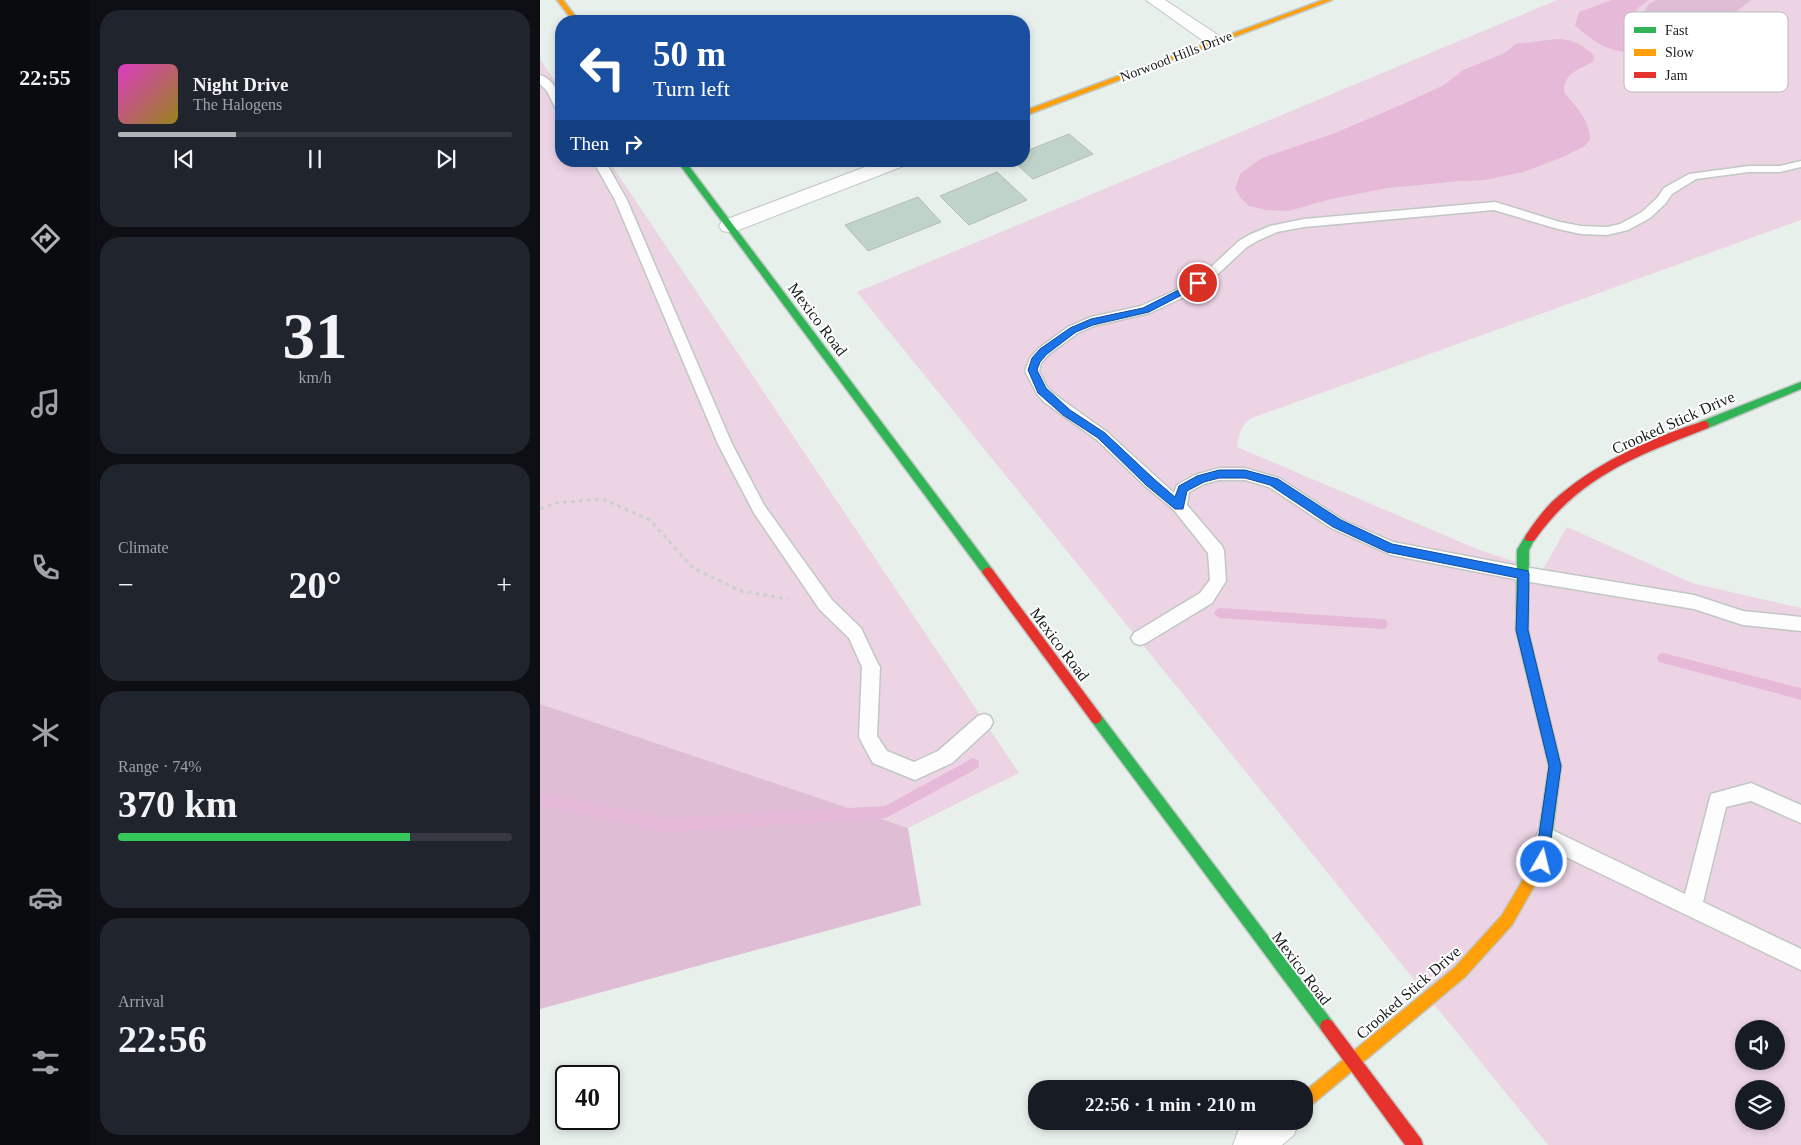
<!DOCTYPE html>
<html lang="en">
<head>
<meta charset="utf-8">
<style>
  body { margin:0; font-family:Georgia,serif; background:#20242c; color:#f1f3f6; height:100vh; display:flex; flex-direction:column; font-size:19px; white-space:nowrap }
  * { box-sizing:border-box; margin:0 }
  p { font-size:16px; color:#9ea1a6 }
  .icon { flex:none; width:28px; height:28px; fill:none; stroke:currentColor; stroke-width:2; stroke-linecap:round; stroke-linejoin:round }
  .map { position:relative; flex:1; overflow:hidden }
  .side { display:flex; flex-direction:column; gap:10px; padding:10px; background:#0d0f14; width:450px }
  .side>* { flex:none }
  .hud { position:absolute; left:15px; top:15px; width:475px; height:152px; border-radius:20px; box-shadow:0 2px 8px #0003; background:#1a4fa0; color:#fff; overflow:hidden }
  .buttons { position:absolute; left:1195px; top:1020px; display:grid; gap:10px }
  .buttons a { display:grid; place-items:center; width:50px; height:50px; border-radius:50%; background:#171b24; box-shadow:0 2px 8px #0003; font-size:25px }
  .speed { position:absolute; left:15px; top:1065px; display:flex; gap:10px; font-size:25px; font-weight:700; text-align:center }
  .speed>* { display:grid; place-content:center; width:65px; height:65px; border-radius:50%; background:#171b24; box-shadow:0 2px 8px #0003; line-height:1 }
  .speed .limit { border:2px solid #111; border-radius:8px; background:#fff; color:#111 }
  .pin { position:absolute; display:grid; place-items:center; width:42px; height:42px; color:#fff; margin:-21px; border:2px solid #fff; border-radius:50%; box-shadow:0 1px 5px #0007 }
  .me { position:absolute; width:55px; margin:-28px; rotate:8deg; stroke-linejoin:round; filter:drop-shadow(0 0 4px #0008) }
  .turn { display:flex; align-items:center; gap:18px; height:105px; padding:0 15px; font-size:22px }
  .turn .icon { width:65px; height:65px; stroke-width:2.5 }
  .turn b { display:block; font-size:35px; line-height:42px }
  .then { display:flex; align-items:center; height:48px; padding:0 15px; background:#0003; gap:10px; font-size:19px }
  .big { font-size:38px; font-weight:800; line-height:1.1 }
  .side .tile { flex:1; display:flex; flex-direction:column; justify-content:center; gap:8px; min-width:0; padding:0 18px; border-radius:20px; background:#20242c }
  .side .dial { align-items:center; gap:0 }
  .dial b { font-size:65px; line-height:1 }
  .song { display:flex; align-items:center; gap:15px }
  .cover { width:60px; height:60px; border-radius:8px; background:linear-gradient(135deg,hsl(310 70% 55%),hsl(50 70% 35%)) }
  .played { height:5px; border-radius:2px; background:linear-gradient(90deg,#b0b4b4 30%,#363941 30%) }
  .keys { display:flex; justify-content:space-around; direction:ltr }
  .heat { display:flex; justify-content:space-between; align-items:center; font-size:28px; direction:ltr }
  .charge { height:8px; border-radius:4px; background:linear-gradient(90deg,#34c759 74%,#363941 0) }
  .trip { position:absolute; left:488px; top:1080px; width:285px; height:50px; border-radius:20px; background:#171b24; box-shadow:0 2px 8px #0003; font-weight:800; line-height:50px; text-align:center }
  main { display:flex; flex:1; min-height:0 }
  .menu { display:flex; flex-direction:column; width:90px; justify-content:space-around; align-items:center; background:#090b0e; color:#9ea1a6 }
  .menu .icon { width:35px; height:35px }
  .menu .active { color:#b0b4b4 }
  .menu b { font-size:22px; color:#f1f3f6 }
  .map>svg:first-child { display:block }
  .green { fill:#ecd4e5; fill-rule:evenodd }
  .forest { fill:#dfbdd5 }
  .water { fill:#e7b9d9 }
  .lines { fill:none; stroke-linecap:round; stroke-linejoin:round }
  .stream { fill:#e7b9d9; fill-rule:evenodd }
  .building { fill:#bfd3c9; stroke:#b5bbb8 }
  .lane-casing { stroke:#c1c7c4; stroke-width:3 }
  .street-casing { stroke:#c1c7c4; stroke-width:2 }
  .fast-casing { stroke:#c1c7c4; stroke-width:3 }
  .slow-casing { stroke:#c1c7c4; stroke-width:3 }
  .jam-casing { stroke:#c1c7c4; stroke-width:3 }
  .path { stroke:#cdd0ce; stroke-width:3; stroke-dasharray:4 4; stroke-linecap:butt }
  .lane { fill:#fcfdfc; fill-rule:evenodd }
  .street { fill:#fcfdfc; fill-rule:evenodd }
  .fast { fill:#30b455; fill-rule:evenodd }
  .slow { fill:#ff9f0a; fill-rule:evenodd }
  .jam { fill:#e5322d; fill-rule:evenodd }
  .route { fill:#1a73e8; stroke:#114b97 }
  .labels { text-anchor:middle; stroke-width:4; stroke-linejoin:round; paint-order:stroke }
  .far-street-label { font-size:14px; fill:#181c1a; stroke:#fff }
  .street-label { font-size:16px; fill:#181c1a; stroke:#fff }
  .key { fill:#fff; stroke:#babbba; stroke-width:1 }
  .key-label { font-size:14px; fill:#181c1a }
</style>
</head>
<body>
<main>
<nav class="menu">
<b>22:55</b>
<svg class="icon active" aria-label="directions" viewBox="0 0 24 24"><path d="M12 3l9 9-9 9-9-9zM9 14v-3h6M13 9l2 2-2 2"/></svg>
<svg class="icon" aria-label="music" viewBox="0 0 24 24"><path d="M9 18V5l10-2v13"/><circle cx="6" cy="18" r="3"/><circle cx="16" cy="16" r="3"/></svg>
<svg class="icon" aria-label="phone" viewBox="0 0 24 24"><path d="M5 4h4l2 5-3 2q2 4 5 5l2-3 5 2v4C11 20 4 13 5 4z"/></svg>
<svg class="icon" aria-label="climate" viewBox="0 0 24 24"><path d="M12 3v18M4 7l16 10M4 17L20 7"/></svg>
<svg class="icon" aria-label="car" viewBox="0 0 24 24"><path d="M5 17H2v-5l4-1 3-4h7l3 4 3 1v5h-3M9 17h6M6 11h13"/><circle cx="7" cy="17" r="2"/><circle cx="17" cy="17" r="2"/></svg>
<svg class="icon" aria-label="filters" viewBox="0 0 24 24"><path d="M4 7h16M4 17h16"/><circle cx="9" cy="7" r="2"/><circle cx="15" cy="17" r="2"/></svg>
</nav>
<section class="side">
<div class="tile">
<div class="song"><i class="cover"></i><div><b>Night Drive</b><p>The Halogens</p></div></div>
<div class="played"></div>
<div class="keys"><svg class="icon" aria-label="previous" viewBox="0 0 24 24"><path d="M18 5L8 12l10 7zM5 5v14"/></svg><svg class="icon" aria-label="pause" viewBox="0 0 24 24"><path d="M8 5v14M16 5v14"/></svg><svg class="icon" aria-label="next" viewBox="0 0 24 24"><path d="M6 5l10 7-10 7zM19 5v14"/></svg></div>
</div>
<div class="tile dial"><b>31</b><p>km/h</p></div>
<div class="tile"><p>Climate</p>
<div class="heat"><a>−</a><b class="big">20°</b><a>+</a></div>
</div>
<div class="tile"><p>Range · 74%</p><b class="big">370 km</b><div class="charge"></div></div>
<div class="tile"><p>Arrival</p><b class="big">22:56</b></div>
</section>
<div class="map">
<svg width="1261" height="1145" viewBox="0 0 1261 1145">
  <rect width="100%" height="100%" fill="#e8f0ec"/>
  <path class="green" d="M1017 0H1261V220L712 418C701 424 699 434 697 447L937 549 1002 571 1027 527 1152 583 1261 608V1145H1008L317 292ZM1204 1029H1236V1061H1204ZM1204 1089H1236V1121H1204Z
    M0 59 21 90V161H69L479 773 368 828 0 704Z"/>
  <path class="forest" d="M1116 0H1211L1192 15 1176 32 1168 34 1128 29 1101 16 1109 4Z
    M0 704 368 828 381 905 0 1009Z"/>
  <path class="water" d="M1072 0H1109L1098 8 1094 16C1107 30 1123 28 1134 39V42C1127 44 1121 45 1114 47 1081 59 1059 48 1035 25L1039 12Z
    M1017 39C1032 39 1044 45 1054 56L1053 62C1039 69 1023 74 1024 92 1035 106 1050 120 1050 139L1045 146 1023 157 983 172 945 180 921 181 848 188 791 199 749 211 726 210 709 206 700 197 695 188 701 173 722 158 795 133 863 104 904 85 923 70 965 53 975 44Z"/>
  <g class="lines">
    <path class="stream" d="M680 608 842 619 846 620 848 624 846 628 842 629 680 618 676 616 674 613 676 610Z
      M1123 653 1261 688V700L1123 663 1119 662 1117 658 1119 654Z
      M433 758 438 760 439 764 438 768 346 818 126 832 0 805V793L126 818 345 806Z"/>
  </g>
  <path class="building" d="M529 134 553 154 493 179 473 161H484V152Z
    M457 172 487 200 429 225 400 196Z
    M378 197 401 222 328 251 305 225Z"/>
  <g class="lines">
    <defs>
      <path id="lane" d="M0 75C16 80 21 97 21 112L17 111 7 91 0 84Z
        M53 161H65L87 200 192 444 224 505 292 600 321 628 337 662 340 667 337 736 347 751 374 762 398 751 438 716 444 714 450 716 453 722 450 728 412 763 375 780 333 763 322 743 319 737 322 667 309 638 280 610 214 513 178 444 75 200Z
        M1261 161V167L1240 172H1209L1156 179 1132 194 1125 204 1110 218 1088 230 1067 235 1041 234 1018 229 954 210 764 227 737 232 717 241 707 247 679 273 644 297 610 313 554 326 538 333 509 354 501 363 499 371 507 387 514 394 567 432 634 493 637 485 655 475 679 468H705L739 478 803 520 853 542 984 567 1154 595 1203 611 1261 617V631L1203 625 1154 609 984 581 851 555 791 528 729 487 705 480H679L664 484 649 492 647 505 682 546 684 551 686 581 672 603 606 643 600 645 594 643 591 638 594 633 660 593 670 580 668 553 634 510 605 486 557 440 504 402 497 394 485 371 490 358 499 348 528 327 551 317 601 306 634 291 671 267 699 241 709 235 730 226 764 219 955 202 1020 222 1041 226 1067 227 1080 224 1102 212 1117 198 1124 188 1149 174 1209 166H1240Z
        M1211 783 1261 805V823L1211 801 1186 807 1163 902 1261 949V970L999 844 996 837 999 830 1006 827 1145 894 1171 794Z"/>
      <path id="street" d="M606 0H625L681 37 684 41 681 45H669Z
        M341 161H369L366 165 196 231 189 232 182 231 179 226 182 221Z
        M710 1121H759L754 1135 742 1145H693L698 1131Z"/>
      <path id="fast" d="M137 161H145L452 569 454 572 452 575H444Z
        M1261 382V389L1168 428 1164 429 1159 425 1160 422Z
        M990 534 994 535 995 538 989 550 988 630 1021 766 1009 861 998 881 993 883 988 881 986 876 995 859 1009 766 976 630 977 550 986 535Z
        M556 712 560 714 792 1021 794 1026 792 1031 787 1033 782 1031 552 722 550 718 552 714Z"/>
      <path id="slow" d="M17 0H23L39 21H33Z
        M783 0H792L484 116V111Z
        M993 869 998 871 1000 876 972 925 925 977 769 1107 764 1110V1092L915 967 962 915 988 871Z"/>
      <path id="jam" d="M1164 421 1168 422 1169 425 1168 428C1097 456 1039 476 994 541H986L985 538 986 535C996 520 1007 505 1021 494 1060 461 1116 436 1164 421Z
        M448 567 452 569 560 714 562 718 560 722 556 724 552 722 444 575 442 572 444 569Z
        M787 1019 792 1021 881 1139 883 1145H865L782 1031 780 1026 782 1021Z"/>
    </defs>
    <use href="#lane" class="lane-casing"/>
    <use href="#street" class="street-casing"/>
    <use href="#fast" class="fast-casing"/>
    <use href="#slow" class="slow-casing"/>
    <use href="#jam" class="jam-casing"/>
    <path class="path" d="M0 509 16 503 63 499 110 520 153 568 201 591 248 599"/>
    <use href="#lane" class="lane"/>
    <use href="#street" class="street"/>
    <use href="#fast" class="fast"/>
    <use href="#slow" class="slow"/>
    <use href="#jam" class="jam"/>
  </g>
  <path class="route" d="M658 280 661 281V285L609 312 553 325 536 332 507 354 500 362 497 370 506 388 530 410 565 433 614 479 635 497 639 486 657 476 679 470H705L738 479 801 520 852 544 988 571 989 574 988 630 1021 766 1007 866 1002 868 997 866 995 862 1009 766 976 630 978 578 847 552 793 527 730 485 705 478H679L664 482 647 491 643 509H635L606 485 558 438 523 415 498 393 488 370 492 358 500 349 530 328 551 319 603 308Z"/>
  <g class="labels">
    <g class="far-street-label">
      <text transform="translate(636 56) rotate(-21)" y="5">Norwood Hills Drive</text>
    </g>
    <g class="street-label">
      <text transform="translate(278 319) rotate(53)" y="6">Mexico Road</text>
      <text transform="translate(1133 422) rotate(-24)" y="6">Crooked Stick Drive</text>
      <text transform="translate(520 644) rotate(53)" y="6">Mexico Road</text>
      <text transform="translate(762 968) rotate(53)" y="6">Mexico Road</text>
      <text transform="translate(868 992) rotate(-41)" y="6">Crooked Stick Drive</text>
    </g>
  </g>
  <rect x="1084" y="12" width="164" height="80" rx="8" class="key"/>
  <rect x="1094" y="27" width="22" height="6" fill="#30b455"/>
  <rect x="1094" y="49" width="22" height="7" fill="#ff9f0a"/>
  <rect x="1094" y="72" width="22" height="6" fill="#e5322d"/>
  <g class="key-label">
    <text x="1125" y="35">Fast</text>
    <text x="1125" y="57">Slow</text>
    <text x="1125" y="80">Jam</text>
  </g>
</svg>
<div class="buttons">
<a><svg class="icon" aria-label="sound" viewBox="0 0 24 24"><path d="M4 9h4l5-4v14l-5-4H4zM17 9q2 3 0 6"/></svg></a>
<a><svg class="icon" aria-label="layers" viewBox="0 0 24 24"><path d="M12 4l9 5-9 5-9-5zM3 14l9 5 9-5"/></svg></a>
</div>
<div class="speed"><div class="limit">40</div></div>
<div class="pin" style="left:658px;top:283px;background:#d93025"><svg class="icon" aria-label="arrive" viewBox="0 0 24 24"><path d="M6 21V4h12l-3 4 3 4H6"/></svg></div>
<svg class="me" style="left:1002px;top:862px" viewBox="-20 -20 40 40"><circle r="17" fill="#1a73e8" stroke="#fff" stroke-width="3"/><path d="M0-11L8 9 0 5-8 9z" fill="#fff"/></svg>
<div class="trip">22:56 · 1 min · 210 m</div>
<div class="hud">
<div class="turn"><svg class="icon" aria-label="left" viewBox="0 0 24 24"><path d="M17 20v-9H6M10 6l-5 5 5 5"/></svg><div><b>50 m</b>Turn left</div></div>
<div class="then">Then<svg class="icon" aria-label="right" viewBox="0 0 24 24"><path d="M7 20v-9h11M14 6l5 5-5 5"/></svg></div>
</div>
</div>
</main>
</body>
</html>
